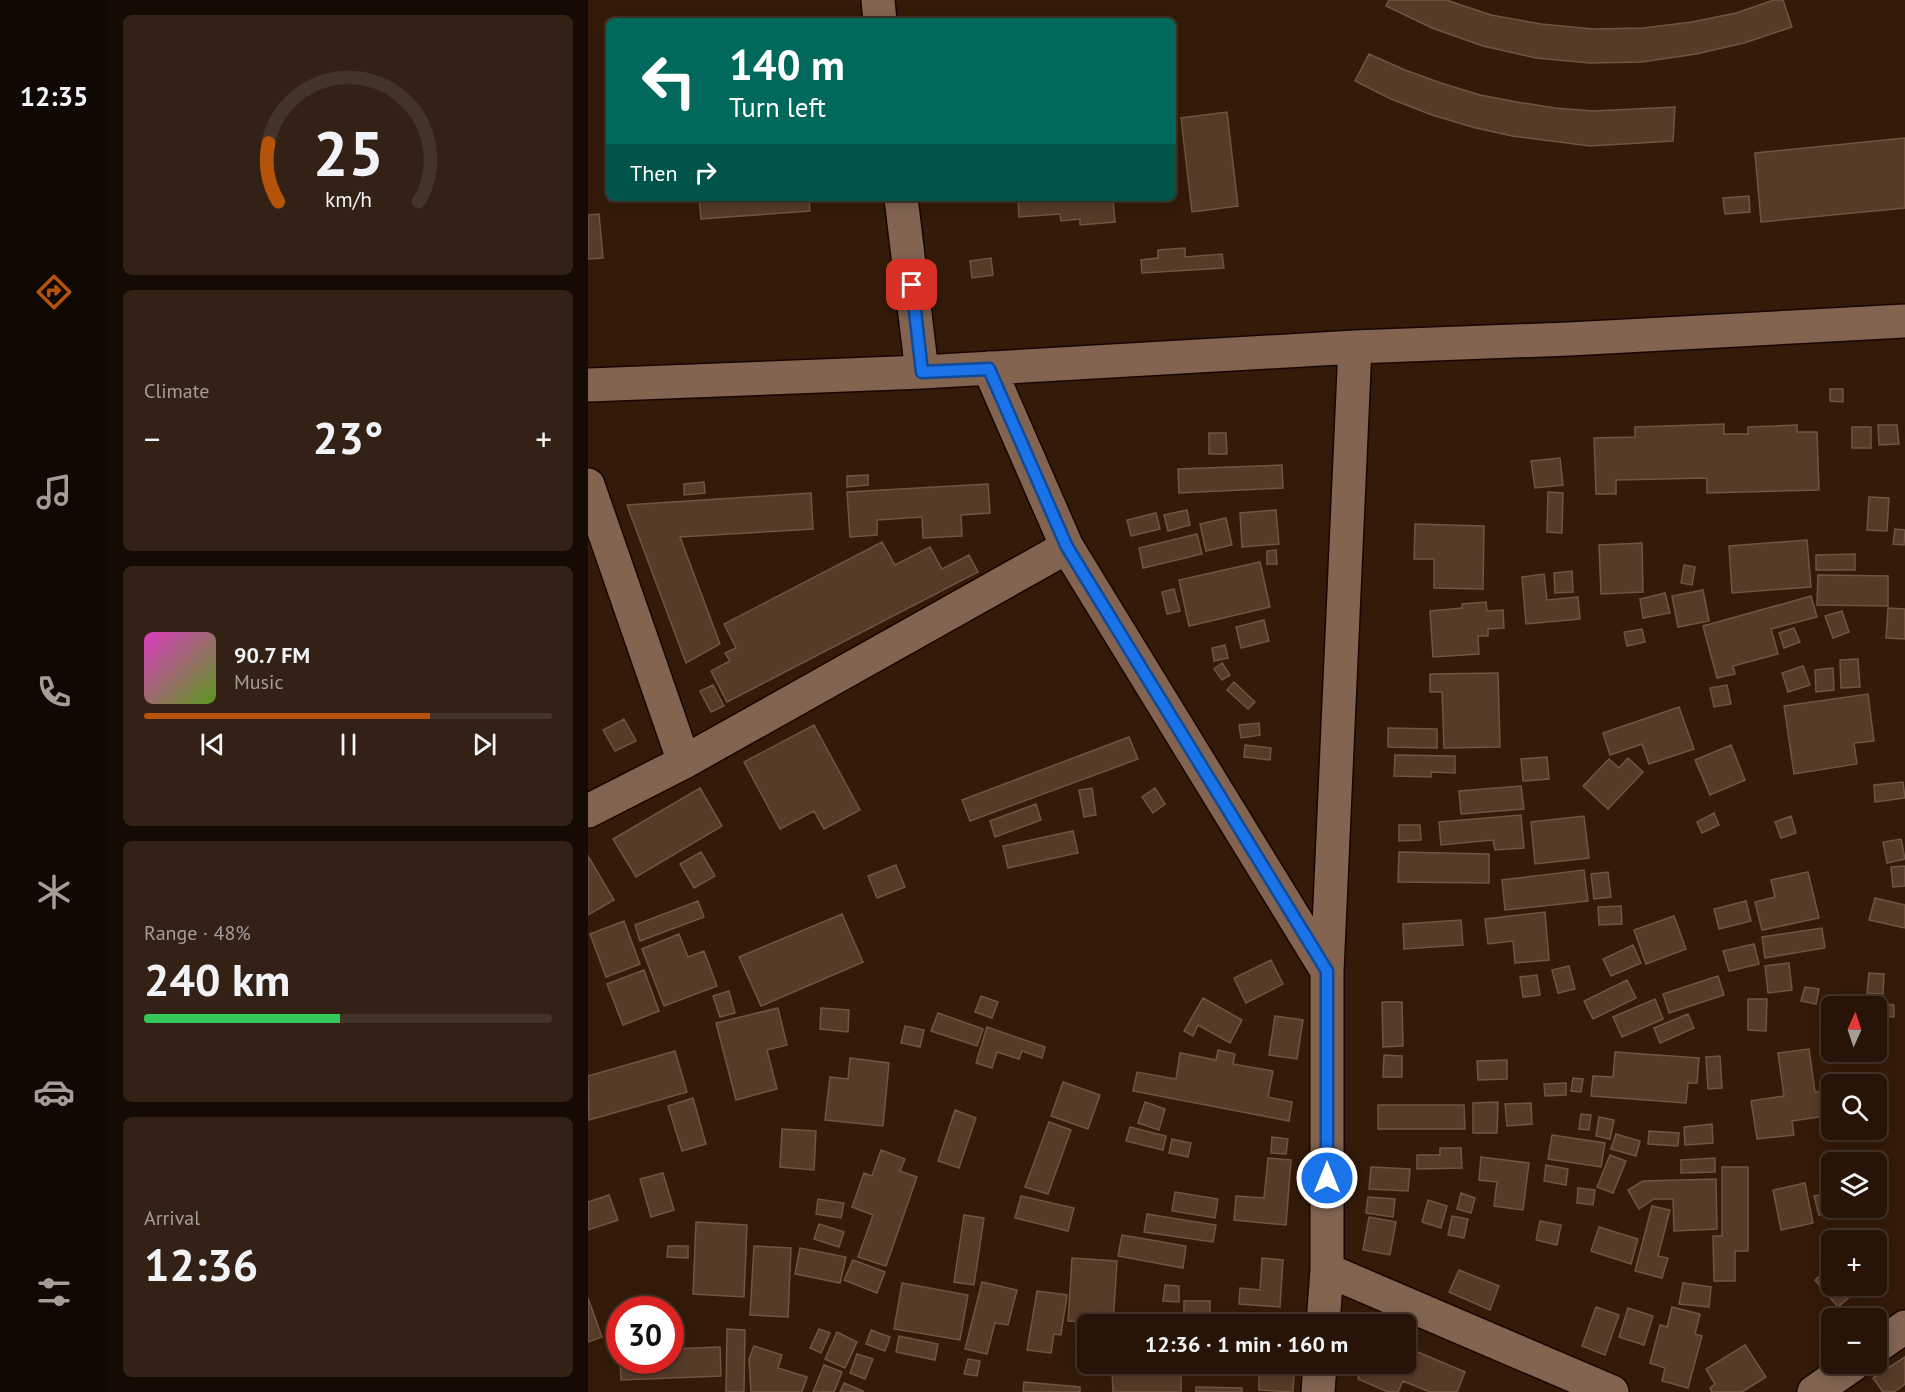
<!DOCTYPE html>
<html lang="en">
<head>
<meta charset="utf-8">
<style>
  body { margin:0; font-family:"PT Sans",sans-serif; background:#332115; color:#f1f3f6; height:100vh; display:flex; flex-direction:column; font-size:22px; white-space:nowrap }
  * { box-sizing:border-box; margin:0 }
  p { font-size:20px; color:#a49e9b }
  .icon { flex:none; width:33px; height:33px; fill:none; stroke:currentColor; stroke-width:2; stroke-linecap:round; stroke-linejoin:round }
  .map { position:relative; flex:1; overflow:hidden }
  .drawer { display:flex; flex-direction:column; gap:15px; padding:15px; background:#150b04; width:480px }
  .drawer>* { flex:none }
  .guide { position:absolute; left:18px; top:18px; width:570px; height:183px; border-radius:9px; box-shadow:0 3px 15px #0003,0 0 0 2px #433328; background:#00695c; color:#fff; overflow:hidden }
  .needle { width:39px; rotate:3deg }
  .fabs { position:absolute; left:1233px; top:996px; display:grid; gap:12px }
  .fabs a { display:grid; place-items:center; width:66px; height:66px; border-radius:9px; background:#271407; box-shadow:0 3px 15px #0003,0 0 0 2px #433328; font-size:30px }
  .speed { position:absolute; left:18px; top:1296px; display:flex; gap:12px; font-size:30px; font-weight:700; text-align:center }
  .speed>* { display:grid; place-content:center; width:78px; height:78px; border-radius:50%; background:#271407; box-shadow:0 3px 15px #0003,0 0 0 2px #433328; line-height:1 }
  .speed .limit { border:9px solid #d22; background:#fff; color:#111 }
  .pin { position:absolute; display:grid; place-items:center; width:51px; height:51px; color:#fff; margin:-26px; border-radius:12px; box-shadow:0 3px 9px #0006 }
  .me { position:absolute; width:66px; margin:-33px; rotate:0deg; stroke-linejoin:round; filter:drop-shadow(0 0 4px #0008) }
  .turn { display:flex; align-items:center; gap:21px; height:126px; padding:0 24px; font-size:27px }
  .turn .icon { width:78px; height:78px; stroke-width:2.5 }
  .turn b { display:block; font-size:42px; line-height:51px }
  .then { display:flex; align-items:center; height:57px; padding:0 24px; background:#0003; gap:12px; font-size:22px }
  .big { font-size:45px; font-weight:600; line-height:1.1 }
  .drawer .widget { flex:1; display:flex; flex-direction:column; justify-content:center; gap:9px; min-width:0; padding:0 21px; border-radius:9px; background:#332115 }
  .drawer .dial { align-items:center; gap:0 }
  .dial svg { height:156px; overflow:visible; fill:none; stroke:#433328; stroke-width:7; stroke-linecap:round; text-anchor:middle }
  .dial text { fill:#f1f3f6; stroke:none }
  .song { display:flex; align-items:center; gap:18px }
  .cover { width:72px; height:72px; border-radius:9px; background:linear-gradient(135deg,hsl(310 70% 55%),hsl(90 70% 35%)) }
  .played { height:6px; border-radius:3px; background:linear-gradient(90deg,#b45309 70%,#433328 70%) }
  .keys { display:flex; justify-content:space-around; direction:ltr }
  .heat { display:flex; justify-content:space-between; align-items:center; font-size:33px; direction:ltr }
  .charge { height:9px; border-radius:4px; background:linear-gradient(90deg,#34c759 48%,#433328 0) }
  .trip { position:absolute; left:489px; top:1314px; width:339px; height:60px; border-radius:9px; background:#271407; box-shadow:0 3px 15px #0003,0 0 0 2px #433328; font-weight:600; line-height:60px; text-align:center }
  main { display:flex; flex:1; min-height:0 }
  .menu { display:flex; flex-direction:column; width:108px; justify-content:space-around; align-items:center; background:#100803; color:#a49e9b }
  .menu .icon { width:42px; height:42px }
  .menu .on { color:#b45309 }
  .menu b { font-size:27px; color:#f1f3f6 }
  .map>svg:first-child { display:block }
  .building { fill:#563b28; stroke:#715441; stroke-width:1.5 }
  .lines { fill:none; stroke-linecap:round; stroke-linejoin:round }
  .minor-casing { stroke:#1a0500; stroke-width:36 }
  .minor { stroke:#826451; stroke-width:33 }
  .route-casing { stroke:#114b97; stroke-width:15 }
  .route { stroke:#1a73e8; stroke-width:10 }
</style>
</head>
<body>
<main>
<nav class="menu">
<b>12:35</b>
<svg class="icon on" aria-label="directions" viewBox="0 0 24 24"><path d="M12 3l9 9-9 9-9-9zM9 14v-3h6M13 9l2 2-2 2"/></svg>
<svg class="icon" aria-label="music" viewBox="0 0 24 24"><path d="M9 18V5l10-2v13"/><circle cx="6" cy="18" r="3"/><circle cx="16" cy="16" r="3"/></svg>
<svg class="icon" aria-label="phone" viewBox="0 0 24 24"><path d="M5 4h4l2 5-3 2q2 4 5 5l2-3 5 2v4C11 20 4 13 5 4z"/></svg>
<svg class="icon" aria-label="climate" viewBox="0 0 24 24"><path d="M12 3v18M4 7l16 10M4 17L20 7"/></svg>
<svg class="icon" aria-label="car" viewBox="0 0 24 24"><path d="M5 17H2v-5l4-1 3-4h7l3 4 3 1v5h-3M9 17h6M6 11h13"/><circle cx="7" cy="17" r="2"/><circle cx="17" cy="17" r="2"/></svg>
<svg class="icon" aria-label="filters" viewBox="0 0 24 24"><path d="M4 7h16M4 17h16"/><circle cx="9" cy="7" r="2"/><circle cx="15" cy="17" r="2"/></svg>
</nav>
<section class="drawer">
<div class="widget dial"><svg viewBox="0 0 100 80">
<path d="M14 69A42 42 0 1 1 86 69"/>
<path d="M14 69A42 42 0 0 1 9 39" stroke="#b45309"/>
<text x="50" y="56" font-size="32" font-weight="700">25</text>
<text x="50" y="72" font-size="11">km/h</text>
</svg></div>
<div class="widget"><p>Climate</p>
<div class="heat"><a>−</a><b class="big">23°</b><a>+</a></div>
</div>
<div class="widget">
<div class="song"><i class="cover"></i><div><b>90.7 FM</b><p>Music</p></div></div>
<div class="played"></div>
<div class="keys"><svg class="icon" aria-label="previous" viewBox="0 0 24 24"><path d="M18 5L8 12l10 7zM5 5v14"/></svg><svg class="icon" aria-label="pause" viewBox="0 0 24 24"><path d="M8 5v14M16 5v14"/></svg><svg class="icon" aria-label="next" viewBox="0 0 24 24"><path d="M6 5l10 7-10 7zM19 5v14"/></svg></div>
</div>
<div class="widget"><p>Range · 48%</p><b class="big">240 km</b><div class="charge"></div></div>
<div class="widget"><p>Arrival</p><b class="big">12:36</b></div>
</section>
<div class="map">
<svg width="1317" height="1392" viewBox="0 0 1317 1392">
  <rect width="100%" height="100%" fill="#341b09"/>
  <path class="building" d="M801 0H858L903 15 953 24 1005 29 1055 28 1104 22 1148 13 1186 0H1195L1204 27 1156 43 1108 54 1054 62 1002 63 948 58 895 46 844 28 798 6Z
    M781 54 817 70 853 83 892 95 929 102 967 108 1005 111 1087 107 1085 141 1002 146 924 136 884 127 844 115 803 99 767 81Z
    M639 112 650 206 604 212 593 118Z
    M1317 138V208L1173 222 1167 153Z
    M1161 196 1162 212 1137 214 1135 198Z
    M111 198H221L222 211 113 219Z
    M430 198H525L527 222 492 225V219L473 221 472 214 431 217Z
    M11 214 15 258 0 259V215Z
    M597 248V257L634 254 636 268 554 273 553 260 570 258V250Z
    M403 258 405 275 384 278 382 261Z
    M1242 389H1255V402L1242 401Z
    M1136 424V434H1160V427L1209 425V432H1229L1231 490 1119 493V478L1028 480V494H1008L1006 438 1047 437V427Z
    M1290 425H1309L1311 444 1291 445Z
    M1264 427H1283V448H1264Z
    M621 433H638L639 454H621Z
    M972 458 975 485 947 488 943 461Z
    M694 465 695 488 591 493 590 469Z
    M280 475V485L259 487V476Z
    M116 482 117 493 96 495V484Z
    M400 484 402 513 373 515 374 536 335 538 334 517 289 520V535L262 537 259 492Z
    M960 492 975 493 974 533 959 532Z
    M223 493 225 529 92 537 132 644 98 663 39 505Z
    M1281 497 1301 498 1299 531 1279 530Z
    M599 510 602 525 580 531 576 515Z
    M688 510 691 544 654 547 652 513Z
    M568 513 572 529 543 536 539 520Z
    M638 518 644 545 618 551 612 524Z
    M827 524 896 526 895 589 846 588V559H826Z
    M1307 529 1317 530 1316 545 1305 544Z
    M609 534 614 554 555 568 551 548Z
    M1219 540 1223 587 1144 593 1141 546Z
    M294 542 307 565 342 547 354 569 381 555 390 572 139 702 123 671 142 661 137 653 148 648 136 624Z
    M1054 543 1055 592 1013 594 1011 545Z
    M688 550 689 564H679V551Z
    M1267 554V570H1228V555Z
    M672 562 682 607 601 626 591 580Z
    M1096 565 1107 567 1104 585 1093 583Z
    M984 571 985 592 967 593 966 573Z
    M956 574 959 600 990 597 992 619 938 624 934 577Z
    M1230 575 1300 576V606L1229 605Z
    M586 589 592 611 579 614 574 592Z
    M1115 590 1121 621 1090 627 1084 596Z
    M1077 593 1082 613 1055 618 1052 599Z
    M1223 596 1229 617 1183 629 1190 654 1145 666 1147 674 1129 678 1115 626Z
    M898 602 899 611 915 610 916 628 900 629V636H890L891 654 845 657 842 611 874 608V604Z
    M1300 608 1317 609V639L1298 638Z
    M1254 611 1261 632 1245 638 1237 616Z
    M676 620 681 641 653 648 648 627Z
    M1206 628 1212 642 1196 648 1191 633Z
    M1054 629 1057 642 1039 646 1036 632Z
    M637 645 640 658 626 661 624 648Z
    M1270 659 1272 687 1253 688 1252 660Z
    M634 663 642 675 634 680 626 669Z
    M1215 666 1222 685 1200 692 1194 673Z
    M1245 668 1246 690 1228 692 1227 670Z
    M910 673 912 747 856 748 854 692H842V674Z
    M646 682 667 702 660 709 639 690Z
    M125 685 136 706 123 712 112 691Z
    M1139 685 1143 704 1126 707 1122 688Z
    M1280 694 1286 741 1266 743 1269 764 1206 774 1196 706Z
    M1091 707 1106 749 1061 764 1054 744 1022 755 1015 733Z
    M36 719 48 741 27 751 15 730Z
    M671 723 672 735 653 738 651 725Z
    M226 725 272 810 236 829 226 811 192 829 156 762Z
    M800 728 849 729V748L800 747Z
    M541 737 550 759 382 821 374 800Z
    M657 745 683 748 682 760 656 757Z
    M1143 745 1157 780 1122 795 1107 760Z
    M807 755 867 756V773L843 772V777L806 776Z
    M959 757 961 779 935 781 933 759Z
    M1040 758 1055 772 1020 809 995 786 1021 759 1031 768Z
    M1315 782 1317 798 1287 802 1286 785Z
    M933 786 936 809 873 814 871 791Z
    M112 788 134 826 48 877 25 839Z
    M504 788 508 815 496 817 491 790Z
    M567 788 577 804 565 813 554 797Z
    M448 804 453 820 407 837 402 821Z
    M1126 813 1131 825 1114 833 1109 822Z
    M933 815 936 848 907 850 905 840 853 845 851 822Z
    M996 816 1001 858 947 864 943 822Z
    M1203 816 1208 833 1193 838 1187 822Z
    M811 825H832L833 840 811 841Z
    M485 831 490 853 420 868 415 846Z
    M1313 839 1317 859 1299 863 1295 842Z
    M113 852 127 876 106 888 92 864Z
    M811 852 901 854V883L810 882Z
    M0 856 26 900 0 915Z
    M308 865 317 887 289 898 280 876Z
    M1317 866V886L1305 887 1303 867Z
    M996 870 1000 901 917 910 914 880Z
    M1020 872 1023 897 1006 899 1003 874Z
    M1220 872 1231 918 1174 930 1167 902 1187 897 1183 880Z
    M1287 898 1317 905V928L1281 920Z
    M110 901 116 917 52 941 47 925Z
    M1158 901 1163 921 1131 929 1126 909Z
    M1033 906 1034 924 1011 925 1010 907Z
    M957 912 961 960 927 963 925 941 900 944 897 919Z
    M254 914 275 962 173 1006 151 957Z
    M1086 916 1098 949 1058 964 1046 930Z
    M873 920 875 945 816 949 815 924Z
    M36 921 52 964 18 977 2 934Z
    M1234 928 1237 948 1177 958 1174 937Z
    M91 934 100 957 116 951 129 986 76 1006 54 949Z
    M1166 944 1171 964 1141 971 1135 951Z
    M1045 945 1053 963 1023 976 1015 959Z
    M683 960 695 984 658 1003 646 978Z
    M1201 963 1204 990 1180 993 1177 966Z
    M981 966 987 989 970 993 964 970Z
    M56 970 71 1011 35 1025 19 984Z
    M1281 973 1296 974 1295 994 1279 993Z
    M949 975 952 995 935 997 932 977Z
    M1130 976 1136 995 1081 1013 1075 994Z
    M1039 980 1048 998 1005 1019 996 1001Z
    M1217 987 1231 989 1228 1004 1213 1001Z
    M141 991 147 1013 132 1017 125 996Z
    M393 996 410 1002 404 1018 387 1012Z
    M615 998 654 1020 642 1043 610 1025 605 1036 596 1031Z
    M1067 999 1075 1019 1034 1037 1025 1017Z
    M1160 999H1179L1178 1031 1160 1030Z
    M794 1002H814L815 1046 795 1047Z
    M1286 1003 1306 1005V1017L1288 1016V1006H1286Z
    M190 1008 199 1045 179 1050 189 1089 148 1100 128 1023Z
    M233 1008 261 1010 260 1032 232 1029Z
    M350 1013 395 1029 389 1046 343 1031Z
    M1100 1014 1106 1028 1072 1043 1066 1028Z
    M687 1016 715 1020 709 1059 681 1055Z
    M317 1026 336 1030 332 1047 313 1043Z
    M399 1027 457 1047 454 1058 434 1051 431 1059 409 1052 404 1068 388 1063Z
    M1243 1035 1244 1052H1281V1058L1242 1057Z
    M1221 1049 1227 1092 1244 1090V1115L1204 1121 1206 1135 1169 1139 1163 1101 1196 1096 1190 1053Z
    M630 1050 647 1054 645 1064 685 1071 680 1097 704 1102 701 1121 545 1091 549 1072 588 1079 592 1053 628 1060Z
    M87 1051 99 1092 1 1120 0 1076Z
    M1027 1052 1111 1058 1109 1083H1100L1098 1103 1003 1096 1005 1076 1025 1077Z
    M796 1055 814 1056V1077H795Z
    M1132 1056 1134 1088 1120 1089 1118 1057Z
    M262 1058 301 1063 295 1126 237 1120 242 1077 260 1079Z
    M919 1060V1079L890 1080 889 1061Z
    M985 1078 995 1079 993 1092 983 1091Z
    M475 1082 512 1095 500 1129 463 1116Z
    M978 1083V1095L957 1096 956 1084Z
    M105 1098 118 1144 94 1151 80 1106Z
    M557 1102 577 1109 571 1130 550 1123Z
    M910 1102 909 1133H885V1103Z
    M943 1103 944 1124 919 1126 917 1104Z
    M790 1105H876L877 1129H790Z
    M367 1110 388 1118 371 1168 350 1161Z
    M993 1114 1003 1115 1001 1130 991 1129Z
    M1011 1117 1026 1120 1022 1139 1008 1136Z
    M461 1122 483 1130 460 1194 437 1187Z
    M1124 1124 1125 1143 1097 1145 1096 1127Z
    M542 1127 578 1136 575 1150 538 1141Z
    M194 1129 228 1131 226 1170 192 1167Z
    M1061 1131 1091 1133 1090 1146 1060 1144Z
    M1028 1134 1052 1141 1048 1156 1023 1149Z
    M964 1135 1017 1143 1013 1167 960 1159Z
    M684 1137 700 1139 698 1154 683 1153Z
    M584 1139 603 1143 600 1157 581 1153Z
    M852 1148H873L874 1168 829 1169V1155H852Z
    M293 1150 317 1159 312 1171 329 1177 298 1266 270 1257 285 1215 264 1207 276 1173 284 1176Z
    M1022 1155 1038 1161 1025 1193 1009 1187Z
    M893 1157 941 1163 935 1210 906 1206 909 1182 891 1180Z
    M680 1158 703 1160 698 1225 646 1220 648 1196 676 1198Z
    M1127 1158V1172L1093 1173V1160Z
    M958 1165 980 1169 978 1185 956 1181Z
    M783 1167 822 1169 820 1191 781 1189Z
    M1134 1167H1160V1251H1147V1281H1126L1125 1236H1134Z
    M1288 1170H1291L1292 1202 1288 1203Z
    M75 1173 86 1210 63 1217 52 1179Z
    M1128 1179 1129 1229 1086 1231 1085 1199H1066L1051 1209 1040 1190 1055 1181Z
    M1217 1183 1225 1223 1193 1230 1185 1190Z
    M990 1188 1007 1190 1005 1205 989 1203Z
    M587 1192 630 1199 627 1218 584 1211Z
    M1244 1192V1208L1253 1209 1231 1215 1226 1196Z
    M873 1193 887 1198 883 1213 869 1209Z
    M21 1195 30 1220 0 1230V1202Z
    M433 1196 486 1208 480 1231 427 1218Z
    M780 1197 807 1199 805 1217 778 1213Z
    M230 1199 256 1203 253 1218 228 1214Z
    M840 1200 859 1206 853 1228 834 1222Z
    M1064 1206 1082 1210 1070 1256 1080 1258 1074 1278 1047 1271Z
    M559 1214 628 1225 625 1242 556 1232Z
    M376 1215 396 1218 386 1285 366 1282Z
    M864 1216 880 1219 876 1238 860 1235Z
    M781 1217 808 1222 802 1255 775 1250Z
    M952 1221 973 1225 969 1245 948 1240Z
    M108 1222 159 1225 156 1297 105 1294Z
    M231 1224 256 1232 251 1247 226 1239Z
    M1011 1227 1050 1239 1043 1264 1003 1251Z
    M534 1235 598 1246 595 1268 530 1256Z
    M80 1246H100V1258L79 1257Z
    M166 1246 203 1248 200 1317 162 1315Z
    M212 1248 258 1257 252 1283 207 1274Z
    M484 1258 529 1261 525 1324 480 1321Z
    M674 1258 695 1260 692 1307 651 1304 652 1288 672 1290Z
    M265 1260 297 1272 289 1293 256 1280Z
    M1244 1266V1286H1268L1271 1289 1250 1307 1227 1280Z
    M871 1270 911 1286 902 1310 861 1292Z
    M394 1282 429 1290 420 1325 407 1323 399 1354 377 1349Z
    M314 1283 380 1295 372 1340 306 1329Z
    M1095 1283 1123 1287 1121 1307 1091 1304Z
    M577 1285 591 1286V1302L575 1301Z
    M449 1291 479 1295 473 1335 466 1334 463 1353 439 1350Z
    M0 1298 14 1337 0 1342Z
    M596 1301H622V1320H596Z
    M1008 1307 1031 1315 1017 1355 994 1346Z
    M1084 1307 1112 1314 1107 1334 1114 1336 1100 1388 1074 1381 1077 1368 1062 1363 1072 1325 1079 1327Z
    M1040 1308 1065 1316 1056 1345 1031 1337Z
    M652 1315 666 1317 665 1324H651Z
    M139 1329 157 1330 156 1392H138Z
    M231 1329 242 1333 233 1353 222 1348Z
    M283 1330 302 1337 297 1351 278 1344Z
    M249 1332 269 1342 257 1368 237 1359Z
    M496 1334H500V1364H529V1366L498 1369Z
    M311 1336 350 1344 347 1360 308 1352Z
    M1157 1345 1178 1377 1154 1392H1124L1122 1388 1127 1384 1118 1369Z
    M166 1346 194 1355 190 1368 219 1377 214 1392H163L161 1359Z
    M132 1347 133 1376 33 1380 32 1360H82V1349Z
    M818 1347 877 1372 869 1392H842L815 1381 810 1392H800L770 1379 772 1364H818Z
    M269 1354 285 1359 277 1379 262 1373Z
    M1317 1357V1384L1306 1392H1295L1285 1378Z
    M380 1359 392 1361 389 1376 376 1374Z
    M615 1364H655V1367H615Z
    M236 1365 254 1372 246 1392H225Z
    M593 1370V1392H525L524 1371Z
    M671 1373 706 1374 705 1392 671 1390Z
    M436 1382 492 1387V1392H435Z
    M256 1383 275 1391V1392H252Z
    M608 1387 654 1388V1392H608Z"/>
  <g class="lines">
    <defs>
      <path id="minor" d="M290 0 292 21
        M313 198 334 372
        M401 368 479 547 739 971
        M0 385 334 372 767 347 981 339 1317 321
        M0 485 96 762
        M0 811 96 762 479 547
        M739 1270 1024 1392
        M735 1324 739 1270V971L767 347
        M1288 1347 1317 1327
        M730 1392 732 1364
        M1226 1392 1266 1364"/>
    </defs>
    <use href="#minor" class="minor-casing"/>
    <use href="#minor" class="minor"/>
  </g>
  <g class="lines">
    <defs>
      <path id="route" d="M324 285 334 372 401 369 479 547 739 971V1178"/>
    </defs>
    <use href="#route" class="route-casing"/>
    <use href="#route" class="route"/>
  </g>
</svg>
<div class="fabs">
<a><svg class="needle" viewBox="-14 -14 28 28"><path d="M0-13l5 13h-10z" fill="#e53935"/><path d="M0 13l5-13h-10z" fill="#a49e9b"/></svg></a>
<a><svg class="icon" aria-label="search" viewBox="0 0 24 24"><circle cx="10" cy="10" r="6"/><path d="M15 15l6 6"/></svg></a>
<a><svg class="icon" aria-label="layers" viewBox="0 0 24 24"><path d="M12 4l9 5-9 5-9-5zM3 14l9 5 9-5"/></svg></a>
<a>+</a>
<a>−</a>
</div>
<div class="speed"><div class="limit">30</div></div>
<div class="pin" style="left:324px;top:285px;background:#d93025"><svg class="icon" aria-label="arrive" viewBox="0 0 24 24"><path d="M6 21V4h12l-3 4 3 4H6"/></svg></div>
<svg class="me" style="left:739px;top:1178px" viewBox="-20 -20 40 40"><circle r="17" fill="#1a73e8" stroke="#fff" stroke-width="3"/><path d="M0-11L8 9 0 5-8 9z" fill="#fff"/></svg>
<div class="trip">12:36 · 1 min · 160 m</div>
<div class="guide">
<div class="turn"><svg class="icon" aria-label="left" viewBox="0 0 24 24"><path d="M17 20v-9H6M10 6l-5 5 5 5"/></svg><div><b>140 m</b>Turn left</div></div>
<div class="then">Then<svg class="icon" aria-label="right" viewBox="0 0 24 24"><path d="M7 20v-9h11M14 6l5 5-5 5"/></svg></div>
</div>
</div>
</main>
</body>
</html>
